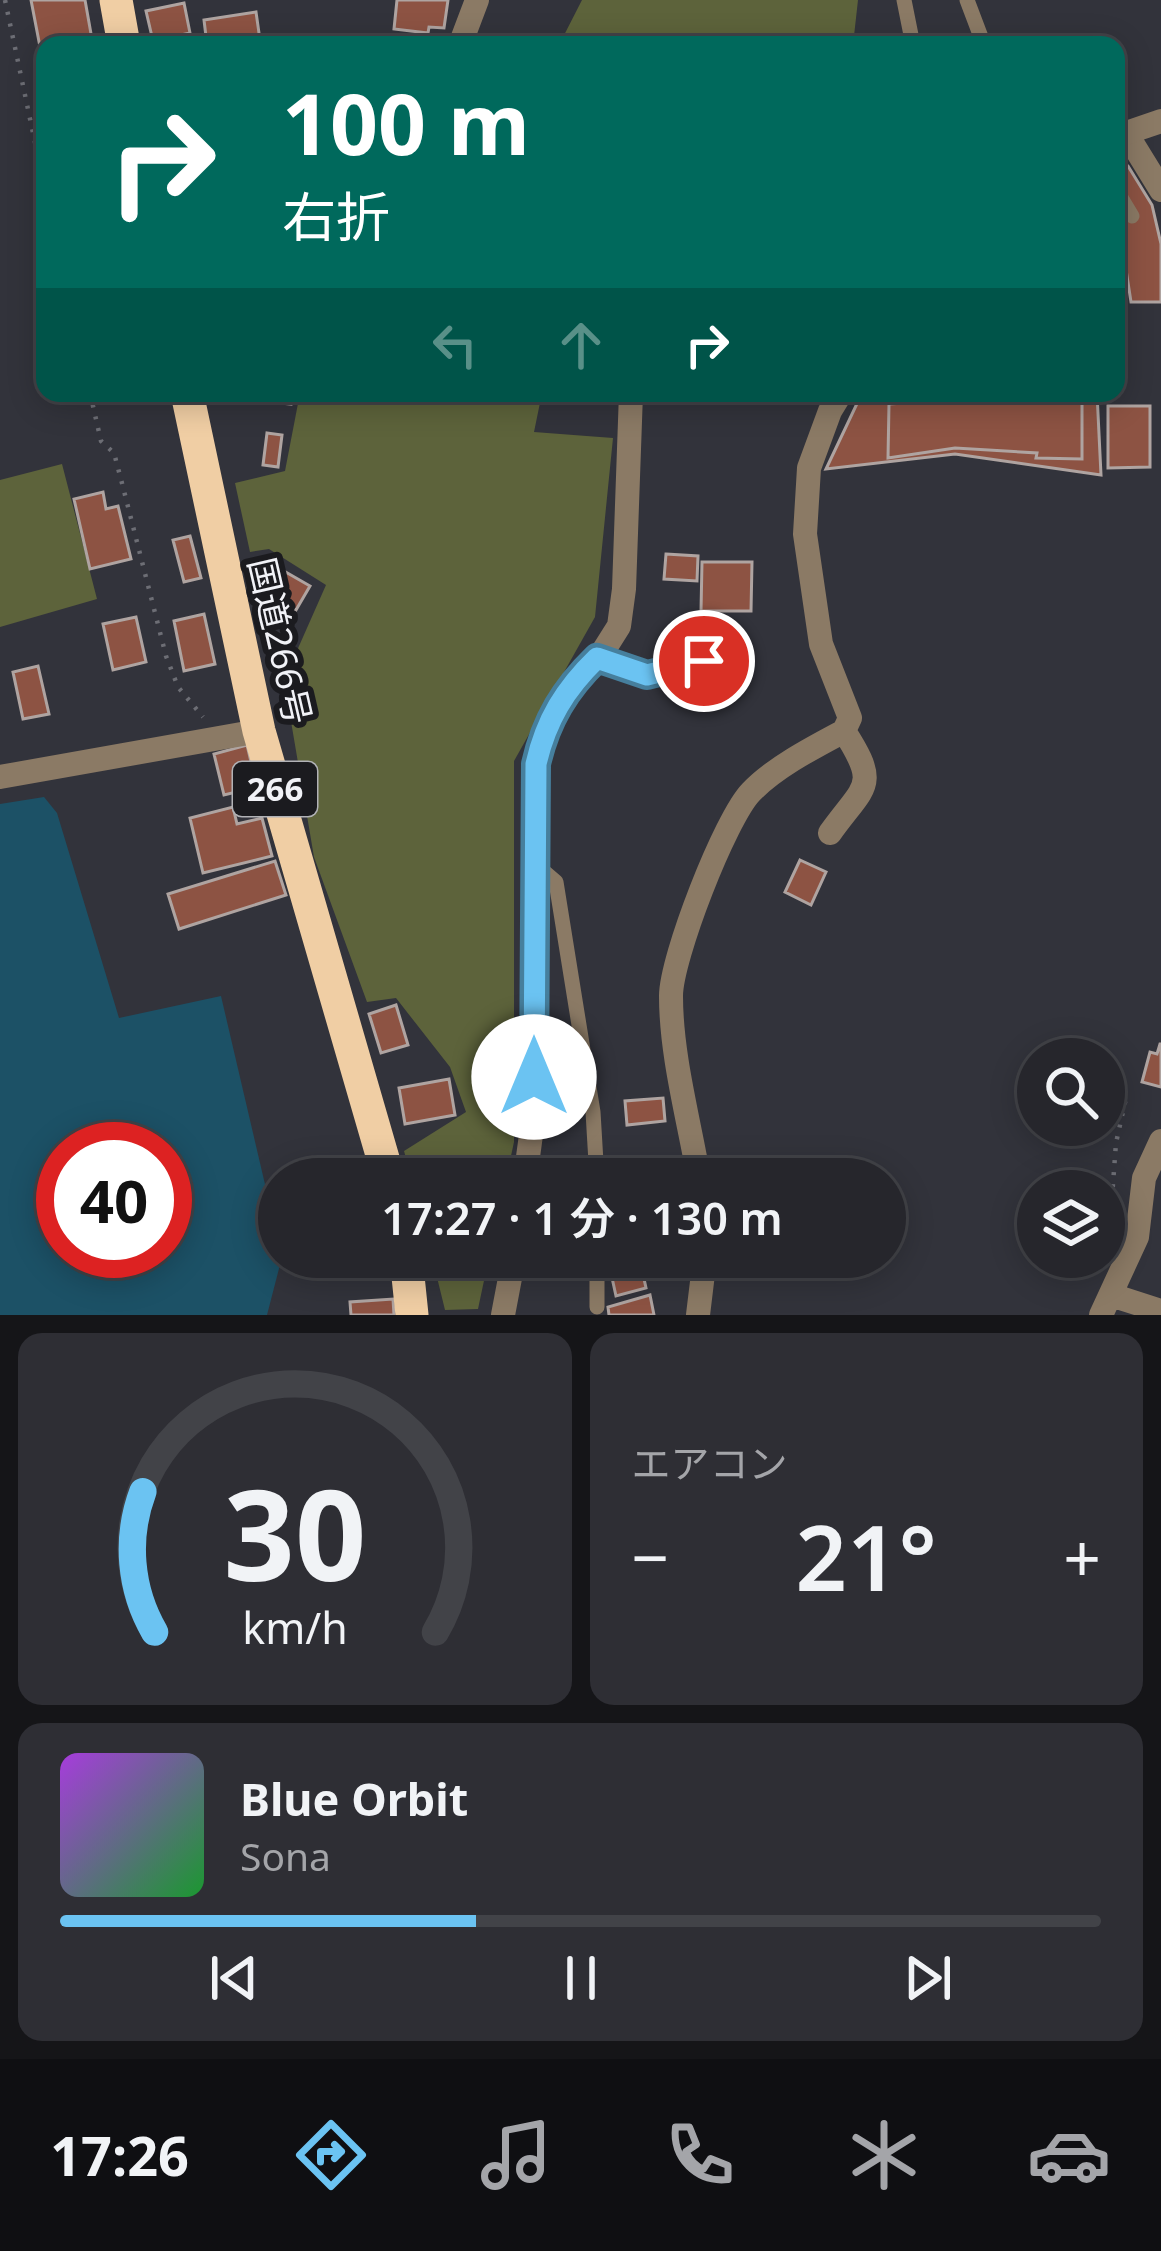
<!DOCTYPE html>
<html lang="ja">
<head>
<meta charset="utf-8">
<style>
  body { margin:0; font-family:"Noto Sans","Noto Sans JP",sans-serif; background:#2e2e34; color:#f1f3f6; height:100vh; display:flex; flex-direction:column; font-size:45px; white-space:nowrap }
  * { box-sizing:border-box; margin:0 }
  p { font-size:39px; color:#a4a5a9 }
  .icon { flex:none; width:66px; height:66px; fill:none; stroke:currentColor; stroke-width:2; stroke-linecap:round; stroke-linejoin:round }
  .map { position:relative; height:1315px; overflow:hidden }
  .drawer { display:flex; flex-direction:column; gap:18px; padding:18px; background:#151518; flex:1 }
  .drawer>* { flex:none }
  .guide { position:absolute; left:36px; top:36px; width:1089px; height:366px; border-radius:24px; box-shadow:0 6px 30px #0003,0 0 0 3px #424348; background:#00695c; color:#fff; overflow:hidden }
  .tools { position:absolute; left:1017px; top:1038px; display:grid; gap:24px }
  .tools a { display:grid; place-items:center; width:108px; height:108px; border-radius:50%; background:#26262c; box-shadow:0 6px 30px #0003,0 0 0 3px #424348; font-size:60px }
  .speed { position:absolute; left:36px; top:1122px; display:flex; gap:24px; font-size:60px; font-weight:700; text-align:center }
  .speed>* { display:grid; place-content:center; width:156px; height:156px; border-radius:50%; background:#26262c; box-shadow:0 6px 30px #0003,0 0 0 3px #424348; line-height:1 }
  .speed .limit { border:18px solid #d22; background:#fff; color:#111 }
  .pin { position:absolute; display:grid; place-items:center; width:102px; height:102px; color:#fff; margin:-51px; border:6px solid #fff; border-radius:50%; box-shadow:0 3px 12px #0007 }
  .me { position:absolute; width:132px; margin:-66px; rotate:0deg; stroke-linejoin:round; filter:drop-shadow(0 0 9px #0008) }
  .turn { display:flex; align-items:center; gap:42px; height:252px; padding:0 48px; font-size:54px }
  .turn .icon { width:156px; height:156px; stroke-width:2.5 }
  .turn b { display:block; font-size:84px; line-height:102px }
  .lanes { display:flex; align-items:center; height:114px; padding:0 48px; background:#0003; justify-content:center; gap:60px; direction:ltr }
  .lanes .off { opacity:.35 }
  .big { font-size:90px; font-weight:600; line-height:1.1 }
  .drawer .card { flex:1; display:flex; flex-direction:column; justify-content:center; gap:18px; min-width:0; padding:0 42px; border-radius:24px; background:#2e2e34 }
  .drawer .dial { align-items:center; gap:0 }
  .dial svg { height:312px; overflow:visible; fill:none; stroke:#424348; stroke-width:7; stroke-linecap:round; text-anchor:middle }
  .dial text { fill:#f1f3f6; stroke:none }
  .song { display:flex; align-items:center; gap:36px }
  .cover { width:144px; height:144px; border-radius:18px; background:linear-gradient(135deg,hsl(280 70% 55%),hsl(130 70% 35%)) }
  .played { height:12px; border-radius:6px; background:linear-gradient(90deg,#6bc3f2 40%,#424348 40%) }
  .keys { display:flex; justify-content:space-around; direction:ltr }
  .heat { display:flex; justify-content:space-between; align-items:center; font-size:66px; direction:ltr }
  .drawer .tiles { flex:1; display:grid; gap:18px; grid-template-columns:1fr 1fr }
  .card:last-child { grid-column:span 2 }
  .trip { position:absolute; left:258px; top:1158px; width:648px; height:120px; border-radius:60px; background:#26262c; box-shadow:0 6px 30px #0003,0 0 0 3px #424348; font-weight:600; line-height:120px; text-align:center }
  .tab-bar { display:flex; height:192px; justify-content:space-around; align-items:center; background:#0f0f12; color:#a4a5a9 }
  .tab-bar .icon { width:84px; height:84px }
  .tab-bar .selected { color:#6bc3f2 }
  .tab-bar b { font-size:54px; color:#f1f3f6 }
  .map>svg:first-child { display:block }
  .green { fill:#5d633b }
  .water { fill:#1c5166; fill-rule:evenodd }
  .building { fill:#8d5343; stroke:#afa4a1; stroke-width:3 }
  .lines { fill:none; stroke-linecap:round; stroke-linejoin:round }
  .path { stroke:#6d6e75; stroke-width:4.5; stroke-dasharray:3 9; stroke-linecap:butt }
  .service { stroke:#8b7a65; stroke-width:15 }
  .minor { stroke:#8b7a65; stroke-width:24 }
  .tertiary { stroke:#8b7a65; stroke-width:24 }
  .trunk { stroke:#f0cea4; stroke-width:33 }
  .route-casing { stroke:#467f9d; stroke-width:30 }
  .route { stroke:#6bc3f2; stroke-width:21 }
  .labels { text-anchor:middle; stroke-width:12; stroke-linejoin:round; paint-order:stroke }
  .shield { fill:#1b1b1f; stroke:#b1b2b6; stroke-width:3 }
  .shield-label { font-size:33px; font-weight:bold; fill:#f1f2f7 }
  .street-label { font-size:36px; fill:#f1f2f7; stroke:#1b1b1f }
</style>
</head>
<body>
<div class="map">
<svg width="1161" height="1315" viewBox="0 0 1161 1315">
  <rect width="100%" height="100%" fill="#32333b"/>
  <path class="green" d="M582 0H858L853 45H559Z
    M300 393H542L534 432 613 438 595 617 514 761V1142L506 1179H412L404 1151 466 1112 450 1067 396 998 367 1002 314 857 284 680 326 585 269 549 250 552 235 483 285 471Z
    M62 464 97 599 0 627V480Z
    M432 1257H489L478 1309 445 1310Z"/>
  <path class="water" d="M44 797 57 813 119 1018 221 996 282 1257 267 1315H0V804ZM63 1149H165V1251H63Z"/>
  <path class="building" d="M31 0H85L93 45H45V52H41Z
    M397 0H448L444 28 429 27 428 33 394 29Z
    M184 3 190 33 153 41 146 11Z
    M256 12 260 40 239 45H207L204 20Z
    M1116 157 1128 166 1152 205 1161 244V302H1131L1119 224H1116Z
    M243 393H292L291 404 242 399Z
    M862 393H1097L1101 475 955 454 826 469Z
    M923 393H1082V459L1036 458 1037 453 955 448 888 458 889 404 902 403V398L918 399Z
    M1108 406H1150V467L1108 468Z
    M267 433 282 435 278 467 263 465Z
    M103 492 106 509 118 506 131 559 90 569 74 499Z
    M190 536 201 578 184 582 173 540Z
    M666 554 698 556 697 581 664 579Z
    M702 562H752L751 611H701Z
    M270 563 310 586 296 610 256 588Z
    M204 614 215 664 184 671 174 621Z
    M136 617 146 662 113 670 103 624Z
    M38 666 49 714 23 719 13 672Z
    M247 745 257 787 224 795 214 754Z
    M233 807 237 824 262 818 272 856 203 873 190 818Z
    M800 860 826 872 811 905 785 892Z
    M275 861 286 895 179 929 168 894Z
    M396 1005 408 1045 381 1053 369 1014Z
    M1160 1044H1161V1087L1142 1082 1150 1052 1157 1054Z
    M449 1079 455 1115 405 1124 399 1088Z
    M663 1098 665 1121 627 1125 625 1101Z
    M669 1158 672 1179H624L623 1168Z
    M641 1265 646 1288 616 1296 611 1273Z
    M650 1295 654 1315H609L608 1307Z
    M393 1299 394 1315H351L350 1302Z"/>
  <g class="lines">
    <path class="path" d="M5 0 45 190
      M90 393 101 441 114 453 123 487 166 656 178 687 203 717
      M1111 1211 1116 1143 1126 1098"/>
    <path class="service" d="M904 0 913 45
      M967 0 984 45
      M1120 196 1132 216
      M597 658C642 674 658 679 704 661L716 631
      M535 864 556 882 593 1112 597 1179
      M597 1257V1307"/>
    <path class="minor" d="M460 45 477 0
      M1126 133 1161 190
      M0 777 259 731
      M830 833C865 784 880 787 844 731
      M699 1179C689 1120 671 1056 671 996 671 958 725 819 751 792 775 767 814 747 844 731L850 718 821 644 805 534 809 468 830 411 841 393
      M1111 1295 1161 1311
      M698 1315 705 1257
      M1101 1315 1137 1237 1144 1178 1161 1141"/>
    <path class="tertiary" d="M1116 131 1126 133 1161 121
      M525 1179 533 1120 536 763 541 741 562 697 602 653 619 626 624 589 631 393
      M503 1315 514 1257"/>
    <path class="trunk" d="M116 0 124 45
      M187 393 259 731 389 1179
      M406 1257 412 1315"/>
  </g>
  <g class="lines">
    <defs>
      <path id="route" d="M534 1077 536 764C546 720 565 689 597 658L647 675 704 661"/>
    </defs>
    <use href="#route" class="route-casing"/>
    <use href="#route" class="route"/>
  </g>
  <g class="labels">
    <rect class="shield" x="233" y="762" width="84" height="54" rx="9"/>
    <g class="shield-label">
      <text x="275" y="801">266</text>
    </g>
    <g class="street-label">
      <text transform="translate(280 641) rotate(77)" y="13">国道266号</text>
    </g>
  </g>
</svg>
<div class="tools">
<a><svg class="icon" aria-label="search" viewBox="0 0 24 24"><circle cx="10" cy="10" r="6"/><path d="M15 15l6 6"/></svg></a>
<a><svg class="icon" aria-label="layers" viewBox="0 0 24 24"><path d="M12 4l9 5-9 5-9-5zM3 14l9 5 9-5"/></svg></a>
</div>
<div class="speed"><div class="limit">40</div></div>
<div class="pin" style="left:704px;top:661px;background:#d93025"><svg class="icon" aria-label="arrive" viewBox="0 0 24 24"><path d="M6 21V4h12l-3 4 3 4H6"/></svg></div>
<svg class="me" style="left:534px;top:1077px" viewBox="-20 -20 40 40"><circle r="19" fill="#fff"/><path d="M0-13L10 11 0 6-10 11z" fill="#6bc3f2"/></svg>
<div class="trip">17:27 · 1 分 · 130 m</div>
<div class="guide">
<div class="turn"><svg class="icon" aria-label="right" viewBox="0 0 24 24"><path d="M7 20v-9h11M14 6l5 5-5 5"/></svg><div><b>100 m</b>右折</div></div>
<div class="lanes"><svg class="icon off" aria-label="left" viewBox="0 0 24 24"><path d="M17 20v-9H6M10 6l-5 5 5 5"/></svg><svg class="icon off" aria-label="ahead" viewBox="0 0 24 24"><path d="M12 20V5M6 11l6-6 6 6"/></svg><svg class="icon" aria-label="right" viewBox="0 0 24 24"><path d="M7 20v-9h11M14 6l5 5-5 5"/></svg></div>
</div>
</div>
<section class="drawer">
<div class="tiles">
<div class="card dial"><svg viewBox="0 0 100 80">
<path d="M14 69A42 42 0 1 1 86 69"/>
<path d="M14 69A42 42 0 0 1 11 33" stroke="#6bc3f2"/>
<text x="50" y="56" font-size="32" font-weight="700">30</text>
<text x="50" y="72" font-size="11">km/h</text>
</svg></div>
<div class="card"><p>エアコン</p>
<div class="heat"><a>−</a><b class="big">21°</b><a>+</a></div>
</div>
<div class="card">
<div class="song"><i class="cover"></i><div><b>Blue Orbit</b><p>Sona</p></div></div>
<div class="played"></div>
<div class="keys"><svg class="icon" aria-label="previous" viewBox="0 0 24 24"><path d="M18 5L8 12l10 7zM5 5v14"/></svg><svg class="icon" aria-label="pause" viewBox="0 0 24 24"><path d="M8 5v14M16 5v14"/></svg><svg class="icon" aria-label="next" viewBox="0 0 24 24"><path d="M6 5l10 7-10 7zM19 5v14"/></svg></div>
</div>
</div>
</section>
<nav class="tab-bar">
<b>17:26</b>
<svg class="icon selected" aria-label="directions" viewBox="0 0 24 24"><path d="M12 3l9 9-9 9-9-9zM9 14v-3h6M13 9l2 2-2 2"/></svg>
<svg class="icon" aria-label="music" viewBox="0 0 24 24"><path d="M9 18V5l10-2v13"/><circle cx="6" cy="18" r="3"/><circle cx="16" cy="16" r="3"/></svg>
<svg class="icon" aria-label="phone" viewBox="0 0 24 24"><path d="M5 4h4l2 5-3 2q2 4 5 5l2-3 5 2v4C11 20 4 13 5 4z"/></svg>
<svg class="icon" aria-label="climate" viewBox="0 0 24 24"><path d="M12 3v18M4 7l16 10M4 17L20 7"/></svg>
<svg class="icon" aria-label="car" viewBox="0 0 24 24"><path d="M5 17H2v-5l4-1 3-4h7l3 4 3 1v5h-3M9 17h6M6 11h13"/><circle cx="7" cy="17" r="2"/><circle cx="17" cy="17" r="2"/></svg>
</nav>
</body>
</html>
